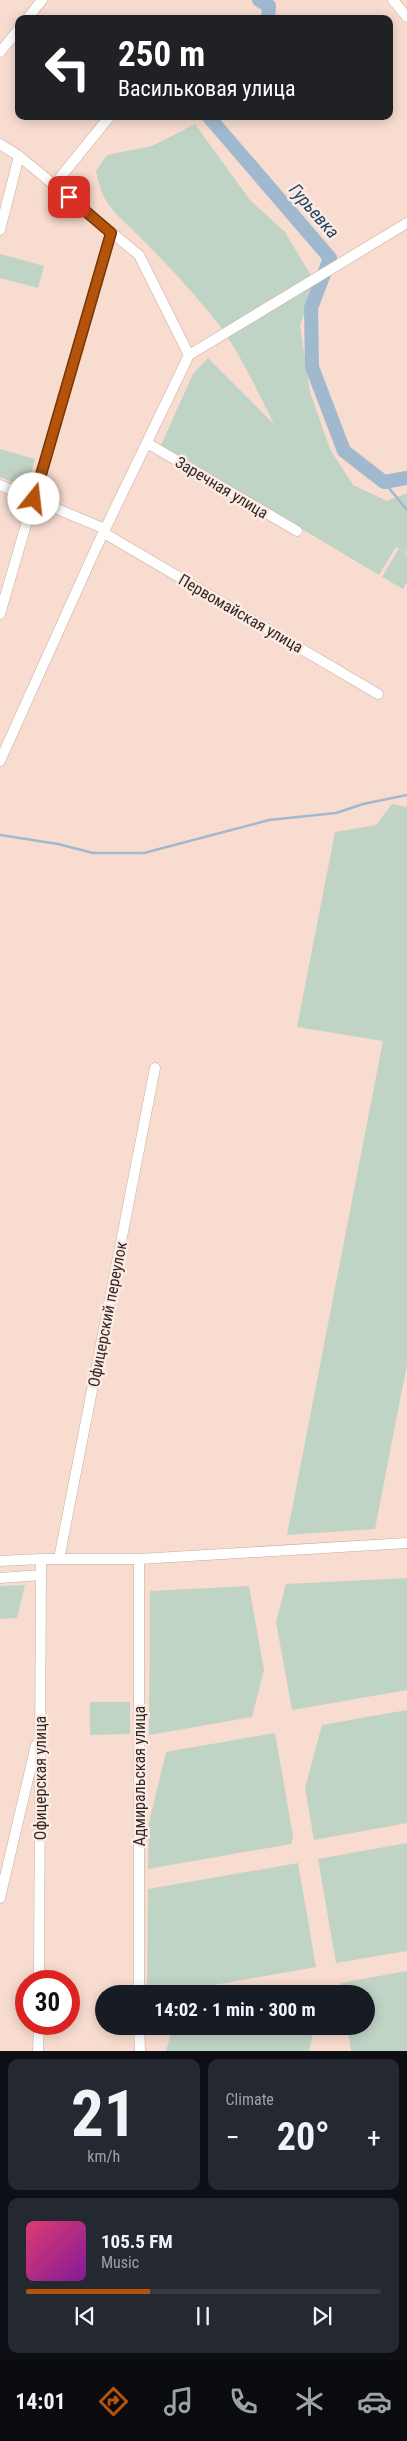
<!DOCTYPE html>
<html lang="en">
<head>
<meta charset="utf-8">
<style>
  body { margin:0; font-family:"Roboto Condensed",sans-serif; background:#242831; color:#f1f3f6; height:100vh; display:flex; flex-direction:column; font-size:19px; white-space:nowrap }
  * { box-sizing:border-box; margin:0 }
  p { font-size:16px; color:#9ea1a6 }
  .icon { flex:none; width:28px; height:28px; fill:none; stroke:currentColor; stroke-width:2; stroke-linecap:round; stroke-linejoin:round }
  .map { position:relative; height:2051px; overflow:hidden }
  .details { display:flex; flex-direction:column; gap:8px; padding:8px; background:#0d0f14; flex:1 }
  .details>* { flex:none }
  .banner { position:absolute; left:15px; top:15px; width:378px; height:105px; border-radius:10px; box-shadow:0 2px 12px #0003; background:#202124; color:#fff; overflow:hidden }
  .speed { position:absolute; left:15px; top:1970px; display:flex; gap:10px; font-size:25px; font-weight:700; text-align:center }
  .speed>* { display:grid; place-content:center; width:65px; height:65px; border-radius:50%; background:#171b24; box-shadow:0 2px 12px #0003; line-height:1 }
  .speed .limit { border:8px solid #d22; background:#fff; color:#111 }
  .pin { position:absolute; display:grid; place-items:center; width:42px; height:42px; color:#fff; margin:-21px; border-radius:10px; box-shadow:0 2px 8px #0006 }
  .me { position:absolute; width:55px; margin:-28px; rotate:16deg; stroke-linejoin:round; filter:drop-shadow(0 0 4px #0008) }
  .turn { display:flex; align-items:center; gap:18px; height:105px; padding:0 20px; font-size:22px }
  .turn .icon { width:65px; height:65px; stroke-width:2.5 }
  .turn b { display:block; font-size:35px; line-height:42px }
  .big { font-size:38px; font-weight:700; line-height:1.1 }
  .details .widget { flex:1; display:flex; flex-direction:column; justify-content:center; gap:8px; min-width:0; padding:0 18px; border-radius:10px; background:#242831 }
  .details .dial { align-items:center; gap:0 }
  .dial b { font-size:65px; line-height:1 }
  .song { display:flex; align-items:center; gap:15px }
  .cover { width:60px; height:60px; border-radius:8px; background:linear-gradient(135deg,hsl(340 70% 55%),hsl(290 70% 35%)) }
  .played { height:5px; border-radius:2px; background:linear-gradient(90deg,#b45309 35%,#363941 35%) }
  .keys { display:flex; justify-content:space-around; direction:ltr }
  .heat { display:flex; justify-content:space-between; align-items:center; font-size:28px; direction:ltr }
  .details .tiles { flex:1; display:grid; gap:8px; grid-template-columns:1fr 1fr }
  .widget:last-child { grid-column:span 2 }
  .trip { position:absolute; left:95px; top:1985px; width:280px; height:50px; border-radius:25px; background:#171b24; box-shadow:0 2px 12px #0003; font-weight:700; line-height:50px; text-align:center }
  .dock { display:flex; height:80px; justify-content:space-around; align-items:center; background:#090b0e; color:#9ea1a6 }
  .dock .icon { width:35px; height:35px }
  .dock .on { color:#b45309 }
  .dock b { font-size:22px; color:#f1f3f6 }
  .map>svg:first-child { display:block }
  .green { fill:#c0d4c6 }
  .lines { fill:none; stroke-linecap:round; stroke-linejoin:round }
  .stream { stroke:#a1b9cf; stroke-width:2.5 }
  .river { stroke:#a1b9cf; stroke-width:14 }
  .minor-casing { stroke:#c7ada1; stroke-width:11 }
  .minor { stroke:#fff; stroke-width:10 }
  .route-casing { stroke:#753606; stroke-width:12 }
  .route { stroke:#b45309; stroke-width:9 }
  .labels { text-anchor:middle; stroke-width:5; stroke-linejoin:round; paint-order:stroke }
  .street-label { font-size:16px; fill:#322823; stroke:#fcebe4 }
  .water-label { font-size:18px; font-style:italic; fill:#1e4565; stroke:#fcebe4 }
</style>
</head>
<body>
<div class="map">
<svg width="407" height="2051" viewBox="0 0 407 2051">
  <rect width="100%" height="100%" fill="#f7dccf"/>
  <path class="green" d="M195 124 250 200 285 232 316 284 300 325 310 392 330 449 353 485 387 501 407 493V552L403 550 407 554V582L403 589 382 577 399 548 396 547 379 575 161 445 193 374 208 358 274 424C256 389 240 352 216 321 195 294 170 268 147 244 122 217 103 211 96 171L107 155 152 146Z
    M0 254 44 266 38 288 0 278Z
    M0 449 35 459 29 480 20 485 0 477Z
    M392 804 407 807V1364L375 1529 287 1535 383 1041 297 1027 335 832 376 825Z
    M407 1578V1690L292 1710 276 1622 286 1584Z
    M25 1585 17 1618 0 1619V1586Z
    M249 1586 264 1670 252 1717 149 1735 150 1591Z
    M90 1702H130V1734L90 1735Z
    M407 1710V1823L314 1840 305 1788 322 1725Z
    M275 1733 293 1836 291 1844 148 1869 149 1823 166 1752Z
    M407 1843V1951L336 1963 318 1859Z
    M298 1863 316 1967 163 1994H147L148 1889Z
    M407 1971V2051H351L347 2026H366V1994H341L340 1983Z
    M173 2026H315L309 2051H166Z"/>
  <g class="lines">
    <path class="stream" d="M384 482 407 510
      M0 835 58 844 93 853H144L269 820 336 813 363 804 407 795"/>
    <path class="river" d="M259 0 269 6 268 19
      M208 116 330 258 311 308 312 367 344 451 384 482 407 478"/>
    <defs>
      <path id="minor" d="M393 0 407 17
        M27 19 42 0
        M0 52 19 29
        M0 144 19 156 139 255 189 355
        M54 185 110 116
        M0 230 19 156
        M147 443 297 531
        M0 485 105 529
        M104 533 378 694
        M0 614 111 233
        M0 761 96 548 189 355 407 223
        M59 1559 155 1068
        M139 1559V1994
        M0 1561 41 1559H139L407 1543
        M0 1578 41 1575
        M0 1898 36 1745
        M39 1981 41 1559
        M139 2026 140 2051
        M38 2051 39 2024"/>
    </defs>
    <use href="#minor" class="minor-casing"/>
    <use href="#minor" class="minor"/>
  </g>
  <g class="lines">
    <defs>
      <path id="route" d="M34 499 111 233 69 197"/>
    </defs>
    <use href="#route" class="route-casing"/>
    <use href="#route" class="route"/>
  </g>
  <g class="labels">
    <g class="street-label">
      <text transform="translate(222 487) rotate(31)" y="6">Заречная улица</text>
      <text transform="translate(241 613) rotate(30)" y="6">Первомайская улица</text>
      <text transform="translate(107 1314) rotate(-79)" y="6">Офицерский переулок</text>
      <text transform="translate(139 1776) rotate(-90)" y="6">Адмиральская улица</text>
      <text transform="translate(40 1778) rotate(-90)" y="6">Офицерская улица</text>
    </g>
    <g class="water-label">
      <text transform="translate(314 211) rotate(49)" y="6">Гурьевка</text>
    </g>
  </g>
</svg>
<div class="speed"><div class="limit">30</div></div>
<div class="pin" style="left:69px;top:197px;background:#d93025"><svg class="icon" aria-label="arrive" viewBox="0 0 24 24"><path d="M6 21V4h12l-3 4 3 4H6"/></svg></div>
<svg class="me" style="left:34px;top:499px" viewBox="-20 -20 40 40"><circle r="19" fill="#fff"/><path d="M0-13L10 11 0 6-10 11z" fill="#b45309"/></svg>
<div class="trip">14:02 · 1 min · 300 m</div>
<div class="banner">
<div class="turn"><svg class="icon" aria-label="left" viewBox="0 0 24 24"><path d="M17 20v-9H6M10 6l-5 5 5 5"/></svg><div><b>250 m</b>Васильковая улица</div></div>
</div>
</div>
<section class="details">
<div class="tiles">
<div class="widget dial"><b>21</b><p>km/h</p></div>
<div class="widget"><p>Climate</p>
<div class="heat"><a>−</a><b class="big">20°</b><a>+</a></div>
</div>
<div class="widget">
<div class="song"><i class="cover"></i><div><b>105.5 FM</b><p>Music</p></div></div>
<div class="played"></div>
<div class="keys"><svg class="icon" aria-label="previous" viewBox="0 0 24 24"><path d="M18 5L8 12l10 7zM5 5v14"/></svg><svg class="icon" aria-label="pause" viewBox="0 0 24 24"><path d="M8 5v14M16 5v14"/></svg><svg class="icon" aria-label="next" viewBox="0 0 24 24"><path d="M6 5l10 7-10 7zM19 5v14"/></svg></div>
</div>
</div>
</section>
<nav class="dock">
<b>14:01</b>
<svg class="icon on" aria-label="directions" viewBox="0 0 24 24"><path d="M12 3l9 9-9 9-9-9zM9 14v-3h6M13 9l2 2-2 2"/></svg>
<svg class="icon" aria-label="music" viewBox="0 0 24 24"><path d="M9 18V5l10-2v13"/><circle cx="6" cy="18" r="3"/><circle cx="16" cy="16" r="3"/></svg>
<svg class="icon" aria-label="phone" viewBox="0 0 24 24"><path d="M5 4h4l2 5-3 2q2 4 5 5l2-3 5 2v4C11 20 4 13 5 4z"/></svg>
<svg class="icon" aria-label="climate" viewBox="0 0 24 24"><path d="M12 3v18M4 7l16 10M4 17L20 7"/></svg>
<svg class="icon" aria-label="car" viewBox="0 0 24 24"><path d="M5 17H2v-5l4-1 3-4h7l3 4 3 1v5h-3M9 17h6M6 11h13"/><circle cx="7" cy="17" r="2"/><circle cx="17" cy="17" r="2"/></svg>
</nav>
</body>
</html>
